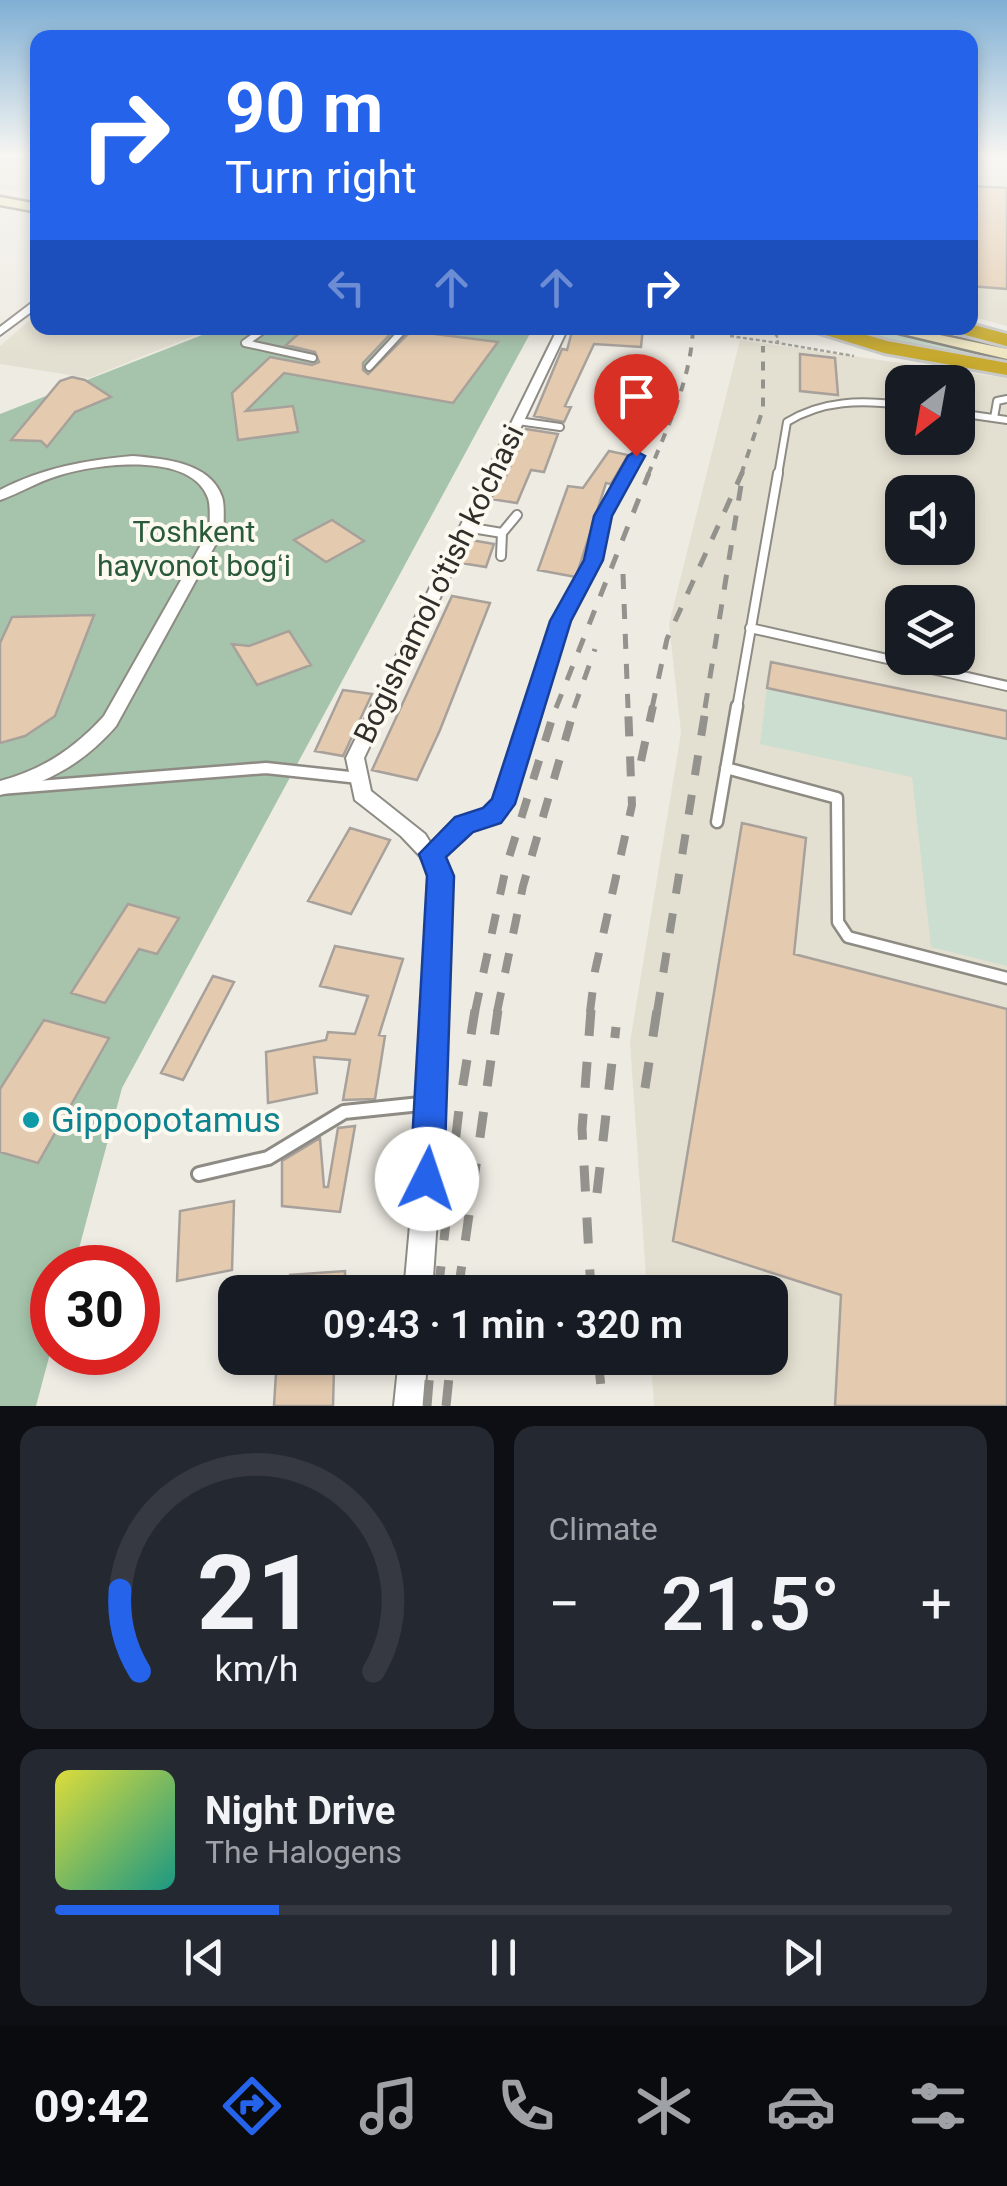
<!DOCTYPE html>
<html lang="en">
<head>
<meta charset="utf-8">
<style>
  body { margin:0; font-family:Roboto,sans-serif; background:#242831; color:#f1f3f6; height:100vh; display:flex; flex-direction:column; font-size:38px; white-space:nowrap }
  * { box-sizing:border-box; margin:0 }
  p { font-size:32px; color:#9ea1a6 }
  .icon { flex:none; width:55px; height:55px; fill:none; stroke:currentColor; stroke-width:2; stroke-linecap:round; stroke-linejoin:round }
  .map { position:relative; height:1406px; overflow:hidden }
  .details { display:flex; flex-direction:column; gap:20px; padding:20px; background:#0d0f14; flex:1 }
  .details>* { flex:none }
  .top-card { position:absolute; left:30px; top:30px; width:948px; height:305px; border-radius:20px; box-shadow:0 5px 15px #0003; background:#2563eb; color:#fff; overflow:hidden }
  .needle { width:65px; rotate:211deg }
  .fabs { position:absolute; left:885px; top:365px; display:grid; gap:20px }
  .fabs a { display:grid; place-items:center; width:90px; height:90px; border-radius:20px; background:#171b24; box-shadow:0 5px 15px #0003; font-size:50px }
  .speed { position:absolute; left:30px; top:1245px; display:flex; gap:20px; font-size:50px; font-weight:700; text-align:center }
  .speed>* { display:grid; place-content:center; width:130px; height:130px; border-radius:50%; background:#171b24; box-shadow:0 5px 15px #0003; line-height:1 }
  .speed .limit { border:15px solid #d22; background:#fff; color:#111 }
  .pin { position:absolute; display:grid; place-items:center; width:85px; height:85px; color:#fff; margin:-102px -42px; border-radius:50% 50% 50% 0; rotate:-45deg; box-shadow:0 0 10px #0007 }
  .pin .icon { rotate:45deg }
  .me { position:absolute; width:110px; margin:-55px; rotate:4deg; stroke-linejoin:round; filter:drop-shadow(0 0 8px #0008) }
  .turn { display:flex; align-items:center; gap:35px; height:210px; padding:0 30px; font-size:45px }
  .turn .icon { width:130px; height:130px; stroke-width:2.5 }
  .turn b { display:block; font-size:70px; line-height:85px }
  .lanes { display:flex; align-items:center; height:95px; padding:0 30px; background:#0003; justify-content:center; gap:50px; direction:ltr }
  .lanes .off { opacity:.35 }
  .big { font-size:75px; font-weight:600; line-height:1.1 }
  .details .tile { flex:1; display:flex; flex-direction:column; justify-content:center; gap:15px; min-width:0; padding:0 35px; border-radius:20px; background:#242831 }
  .details .dial { align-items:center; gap:0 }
  .dial svg { height:260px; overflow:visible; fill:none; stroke:#363941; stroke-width:7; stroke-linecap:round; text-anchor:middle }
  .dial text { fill:#f1f3f6; stroke:none }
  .song { display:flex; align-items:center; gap:30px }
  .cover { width:120px; height:120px; border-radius:15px; background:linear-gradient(135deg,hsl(60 70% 55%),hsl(170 70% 35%)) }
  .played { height:10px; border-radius:5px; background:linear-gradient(90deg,#2563eb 25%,#363941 25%) }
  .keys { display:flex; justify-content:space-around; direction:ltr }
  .heat { display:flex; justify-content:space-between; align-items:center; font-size:55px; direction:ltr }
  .details .tiles { flex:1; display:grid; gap:20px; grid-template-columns:1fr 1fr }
  .tile:last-child { grid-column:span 2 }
  .trip { position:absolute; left:218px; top:1275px; width:570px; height:100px; border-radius:20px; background:#171b24; box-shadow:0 5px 15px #0003; font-weight:600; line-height:100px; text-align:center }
  .menu { display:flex; height:160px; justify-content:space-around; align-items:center; background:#090b0e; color:#9ea1a6 }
  .menu .icon { width:70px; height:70px }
  .menu .current { color:#2563eb }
  .menu b { font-size:45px; color:#f1f3f6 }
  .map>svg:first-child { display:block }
  .built { fill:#e4e0d1; fill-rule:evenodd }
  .green { fill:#cbdecf }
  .forest { fill:#a6c4ac }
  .building { fill:#e4cbaf; stroke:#a8a19b; stroke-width:2.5 }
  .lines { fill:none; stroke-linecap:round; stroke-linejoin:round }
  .lane-far3-casing { stroke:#8d8b83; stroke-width:10 }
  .lane-far2-casing { stroke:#8d8b83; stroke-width:12 }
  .lane-far1-casing { stroke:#8d8b83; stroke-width:15 }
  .lane-casing { stroke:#8d8b83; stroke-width:18 }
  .street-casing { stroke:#8d8b83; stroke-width:4 }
  .secondary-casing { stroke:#8d8b83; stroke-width:5 }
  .highway-casing { stroke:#c9c9c8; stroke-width:6 }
  .path { stroke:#a4a29c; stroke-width:2.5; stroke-dasharray:4 2.5; stroke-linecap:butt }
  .lane-far3 { stroke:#fff; stroke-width:6 }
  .lane-far2 { stroke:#fff; stroke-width:8 }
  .lane-far1 { stroke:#fff; stroke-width:10 }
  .lane { stroke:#fff; stroke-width:12 }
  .street { fill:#fff; fill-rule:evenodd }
  .secondary { fill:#eee6c1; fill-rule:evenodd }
  .highway { fill:#c7aa2f; fill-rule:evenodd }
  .rail-far3 { stroke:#94928c; stroke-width:4; stroke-dasharray:9 9; stroke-linecap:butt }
  .rail-far2 { stroke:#94928c; stroke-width:5; stroke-dasharray:15 15; stroke-linecap:butt }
  .rail-far1 { stroke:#94928c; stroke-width:8; stroke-dasharray:20 20; stroke-linecap:butt }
  .rail { stroke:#94928c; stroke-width:9; stroke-dasharray:26 26; stroke-linecap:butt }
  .route { fill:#2563eb; stroke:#184099; stroke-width:2.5 }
  .culture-dot { fill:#0f9aa8; stroke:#fbf9f0; stroke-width:4 }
  .labels { text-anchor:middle; stroke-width:8; stroke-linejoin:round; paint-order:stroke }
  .park-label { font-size:30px; fill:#295a39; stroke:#fbf9f0 }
  .street-label { font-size:30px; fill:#2f2e2b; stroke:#fbf9f0 }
  .near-culture-label { font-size:35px; fill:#0d838f; stroke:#fbf9f0; text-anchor:start }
</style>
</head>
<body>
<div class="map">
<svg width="1007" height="1406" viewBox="0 0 1007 1406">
  <rect width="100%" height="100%" fill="#eeebe3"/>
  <path class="built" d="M0 157H37V188L23 192 0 189Z
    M970 174 1007 177V326L970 316Z
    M37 314 38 328H213L89 378 0 364V346Z
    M740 340 1007 378V1406H654L651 1358H770V1292H647L630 1042 681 733 669 624ZM902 382H958V438H902ZM902 492H958V548H902ZM902 602H958V658H902Z"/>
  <path class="green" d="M844 328H865L1007 358V362L915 347Z
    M767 688 1007 739V966L931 947 912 777 760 744Z"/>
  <path class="forest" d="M220 328H533L122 1088 74 1267 52 1268V1346L36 1406H0V414Z"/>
  <path class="building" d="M970 186 1007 188V289L970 286Z
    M305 328 395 329 363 363V370L368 374 411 331 498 342 453 403 284 373 246 411 293 406 298 432 238 440 232 393 270 357 312 365 319 362 315 352 286 345Z
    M573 328H643L641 347 594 344 565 406 571 407 564 422 534 416 562 349 567 350Z
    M800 354 835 358 838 395 800 391Z
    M72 377 85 380 111 397 75 412 47 447 41 441 11 440 60 381Z
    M526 429 558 434 544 472 531 470 517 503 491 499 500 480 504 481Z
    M609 451 628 455 611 484 606 483 576 577 538 570 568 486 583 488Z
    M332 520 364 541 326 562 294 540Z
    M471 540 494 544 486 567 461 563Z
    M452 596 490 603 440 730 417 780 372 770Z
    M94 615 55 716 25 736 0 743V643L12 617Z
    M289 631 311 665 257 685 232 644 249 646Z
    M771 662 1007 711V739L767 688Z
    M343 690 372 694 343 756 315 751Z
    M742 823 806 838 794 954 1007 1009V1406H835L841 1295 673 1241Z
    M350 828 390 840 351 914 308 901Z
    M128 904 179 918 157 954 139 949 105 1003 71 993Z
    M335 946 403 959 379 1035 385 1036 375 1099 343 1100 350 1060 314 1057 317 1093 268 1103 266 1052 326 1040 328 1032 355 1034 368 996 320 986Z
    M213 976 234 982 183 1080 161 1073Z
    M44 1020 109 1038 38 1163 0 1152V1089Z
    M355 1126 340 1212 282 1206V1161L320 1138 324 1187H328L338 1128Z
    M234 1201 232 1270 177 1281 180 1211Z
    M345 1271V1292H289L290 1275Z
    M334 1368 333 1406H274L276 1373Z"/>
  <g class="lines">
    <defs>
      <path id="lane-far3" d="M266 328 245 343 313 358
        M369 367 405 328
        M958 413 1007 420
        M994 418 997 401 1007 399
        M518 421 560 427
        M625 475 636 456
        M778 475 787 422C823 400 861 400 902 405"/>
      <path id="lane-far2" d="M466 527 502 533 501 556
        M502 533 517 515
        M750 628 1007 686
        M533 708 560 621 593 560 603 516 627 473
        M737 708 778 473"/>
      <path id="lane-far1" d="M726 768 837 798 838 922 848 937 1007 978
        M0 789 266 768 359 778
        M717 822 737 706
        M432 854 464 824 492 815 503 804 534 706"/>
      <path id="lane" d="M199 1174 268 1158 344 1112 430 1103"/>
      <path id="street" d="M38 298V307L0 335V327Z
        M558 328H568L364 758 371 791 425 834 451 876 445 1103 432 1292H404L421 1103 431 876 420 856 401 836 355 800 346 758Z
        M133 456C164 459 210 462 222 497 225 506 223 519 224 529L116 726C84 763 48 783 0 795V781C42 770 74 749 104 716L210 529C209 520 211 507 208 498 191 450 93 464 57 476 37 482 20 493 0 500V490C42 468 86 460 133 456Z
        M399 1358H427L424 1406H394Z"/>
      <path id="secondary" d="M0 197 38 204V212L0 205Z
        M878 328H906L1007 349V359Z"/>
      <path id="highway" d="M970 324 1007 334V346L954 332 951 328H970Z
        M813 328H843L887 341 1007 363V375L884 353 816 332Z"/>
    </defs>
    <use href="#lane-far3" class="lane-far3-casing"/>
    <use href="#lane-far2" class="lane-far2-casing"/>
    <use href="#lane-far1" class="lane-far1-casing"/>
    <use href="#lane" class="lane-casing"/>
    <use href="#street" class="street-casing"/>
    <use href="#secondary" class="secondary-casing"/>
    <use href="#highway" class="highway-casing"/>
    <path class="path" d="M764 328 777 336 778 343 854 356
      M730 336 778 343"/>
    <use href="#lane-far3" class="lane-far3"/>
    <use href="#lane-far2" class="lane-far2"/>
    <use href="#lane-far1" class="lane-far1"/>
    <use href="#lane" class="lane"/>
    <use href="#street" class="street"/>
    <use href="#secondary" class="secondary"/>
    <use href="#highway" class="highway"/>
    <path class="rail-far3" d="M648 475C667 428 691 380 693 328
      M741 475 763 409V346
      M742 475 743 471"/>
    <path class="rail-far2" d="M623 574 628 708
      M556 708 649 473
      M574 708 595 649
      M652 708 667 639 742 473
      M705 708 743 473"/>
    <path class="rail-far1" d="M641 761 653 706
      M475 1012 506 867 556 706
      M497 1012 523 886 575 706
      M590 1012 595 971 632 805 628 706
      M657 1012 706 706"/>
    <path class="rail" d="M591 1010 582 1129 591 1292
      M645 1088 657 1010
      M597 1193 616 1027
      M438 1292 459 1109 475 1010
      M458 1292 498 1010
      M598 1358 603 1406
      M427 1406 431 1358
      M446 1406 451 1358"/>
  </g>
  <linearGradient id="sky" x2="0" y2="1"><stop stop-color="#7fafd4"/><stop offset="0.44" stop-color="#f7f6f2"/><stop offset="1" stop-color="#f7f6f2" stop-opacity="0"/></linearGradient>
  <rect width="1007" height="354" fill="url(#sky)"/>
  <path class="route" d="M636 451 645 456 612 516 603 560 571 621 515 804 501 823 473 832 446 857 454 876 444 1179 439 1191 427 1196 415 1191 410 1179 427 876 419 854 455 817 483 808 492 799 550 621 584 560 594 516 628 456Z"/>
  <circle class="culture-dot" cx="31" cy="1120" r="10"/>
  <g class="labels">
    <g class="park-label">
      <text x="194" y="542">Toshkent<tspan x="194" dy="34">hayvonot bogʻi</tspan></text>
    </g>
    <g class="street-label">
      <text transform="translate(439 584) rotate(-64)" y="10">Bogishamol o'tish ko'chasi</text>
    </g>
    <g class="near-culture-label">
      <text x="51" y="1132">Gippopotamus</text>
    </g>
  </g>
</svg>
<div class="fabs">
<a><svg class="needle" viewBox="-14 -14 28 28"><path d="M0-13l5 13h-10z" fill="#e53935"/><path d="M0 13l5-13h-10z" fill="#9ea1a6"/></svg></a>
<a><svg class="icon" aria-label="sound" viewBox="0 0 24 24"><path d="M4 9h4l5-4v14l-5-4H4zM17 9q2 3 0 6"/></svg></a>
<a><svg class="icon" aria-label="layers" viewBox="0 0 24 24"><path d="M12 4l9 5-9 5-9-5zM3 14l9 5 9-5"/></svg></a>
</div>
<div class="speed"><div class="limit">30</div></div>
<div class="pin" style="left:636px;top:456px;background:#d93025"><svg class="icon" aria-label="arrive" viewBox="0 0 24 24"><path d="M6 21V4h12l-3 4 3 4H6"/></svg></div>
<svg class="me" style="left:427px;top:1179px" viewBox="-20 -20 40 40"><circle r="19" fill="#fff"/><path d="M0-13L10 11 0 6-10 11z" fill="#2563eb"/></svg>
<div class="trip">09:43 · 1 min · 320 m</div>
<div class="top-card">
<div class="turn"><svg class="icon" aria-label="right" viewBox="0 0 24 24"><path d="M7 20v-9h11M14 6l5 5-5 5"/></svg><div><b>90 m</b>Turn right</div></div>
<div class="lanes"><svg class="icon off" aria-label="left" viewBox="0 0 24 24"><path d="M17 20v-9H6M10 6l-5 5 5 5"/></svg><svg class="icon off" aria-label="ahead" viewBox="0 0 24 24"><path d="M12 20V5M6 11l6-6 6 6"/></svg><svg class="icon off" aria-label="ahead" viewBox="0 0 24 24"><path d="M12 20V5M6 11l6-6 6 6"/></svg><svg class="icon" aria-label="right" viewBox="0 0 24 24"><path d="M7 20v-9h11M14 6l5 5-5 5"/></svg></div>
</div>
</div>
<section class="details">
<div class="tiles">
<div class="tile dial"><svg viewBox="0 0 100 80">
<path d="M14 69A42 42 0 1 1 86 69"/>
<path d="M14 69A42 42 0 0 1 8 44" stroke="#2563eb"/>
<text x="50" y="56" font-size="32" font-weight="700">21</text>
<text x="50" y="72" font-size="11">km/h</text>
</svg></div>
<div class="tile"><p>Climate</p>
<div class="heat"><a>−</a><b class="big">21.5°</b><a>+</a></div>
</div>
<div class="tile">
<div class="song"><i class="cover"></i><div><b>Night Drive</b><p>The Halogens</p></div></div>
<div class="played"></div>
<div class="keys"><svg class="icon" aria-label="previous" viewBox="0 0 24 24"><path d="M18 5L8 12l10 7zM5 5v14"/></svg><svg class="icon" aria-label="pause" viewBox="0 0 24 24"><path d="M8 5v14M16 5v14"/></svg><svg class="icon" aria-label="next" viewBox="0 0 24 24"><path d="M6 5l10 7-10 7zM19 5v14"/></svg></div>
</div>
</div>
</section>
<nav class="menu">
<b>09:42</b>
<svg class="icon current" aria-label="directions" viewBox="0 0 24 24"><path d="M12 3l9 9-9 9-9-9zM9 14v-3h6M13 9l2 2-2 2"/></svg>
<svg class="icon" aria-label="music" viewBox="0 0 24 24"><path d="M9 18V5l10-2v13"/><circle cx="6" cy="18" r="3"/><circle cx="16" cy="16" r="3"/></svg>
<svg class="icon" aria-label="phone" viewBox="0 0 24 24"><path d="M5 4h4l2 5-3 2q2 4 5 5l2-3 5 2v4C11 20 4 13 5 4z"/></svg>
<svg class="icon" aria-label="climate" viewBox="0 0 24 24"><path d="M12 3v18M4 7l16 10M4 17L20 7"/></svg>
<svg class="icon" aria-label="car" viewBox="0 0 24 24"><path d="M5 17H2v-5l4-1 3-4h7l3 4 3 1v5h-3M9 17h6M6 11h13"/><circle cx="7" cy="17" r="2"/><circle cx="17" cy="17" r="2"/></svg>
<svg class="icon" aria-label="filters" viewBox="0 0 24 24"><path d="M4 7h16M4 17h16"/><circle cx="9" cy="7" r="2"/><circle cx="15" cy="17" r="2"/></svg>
</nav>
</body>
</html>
